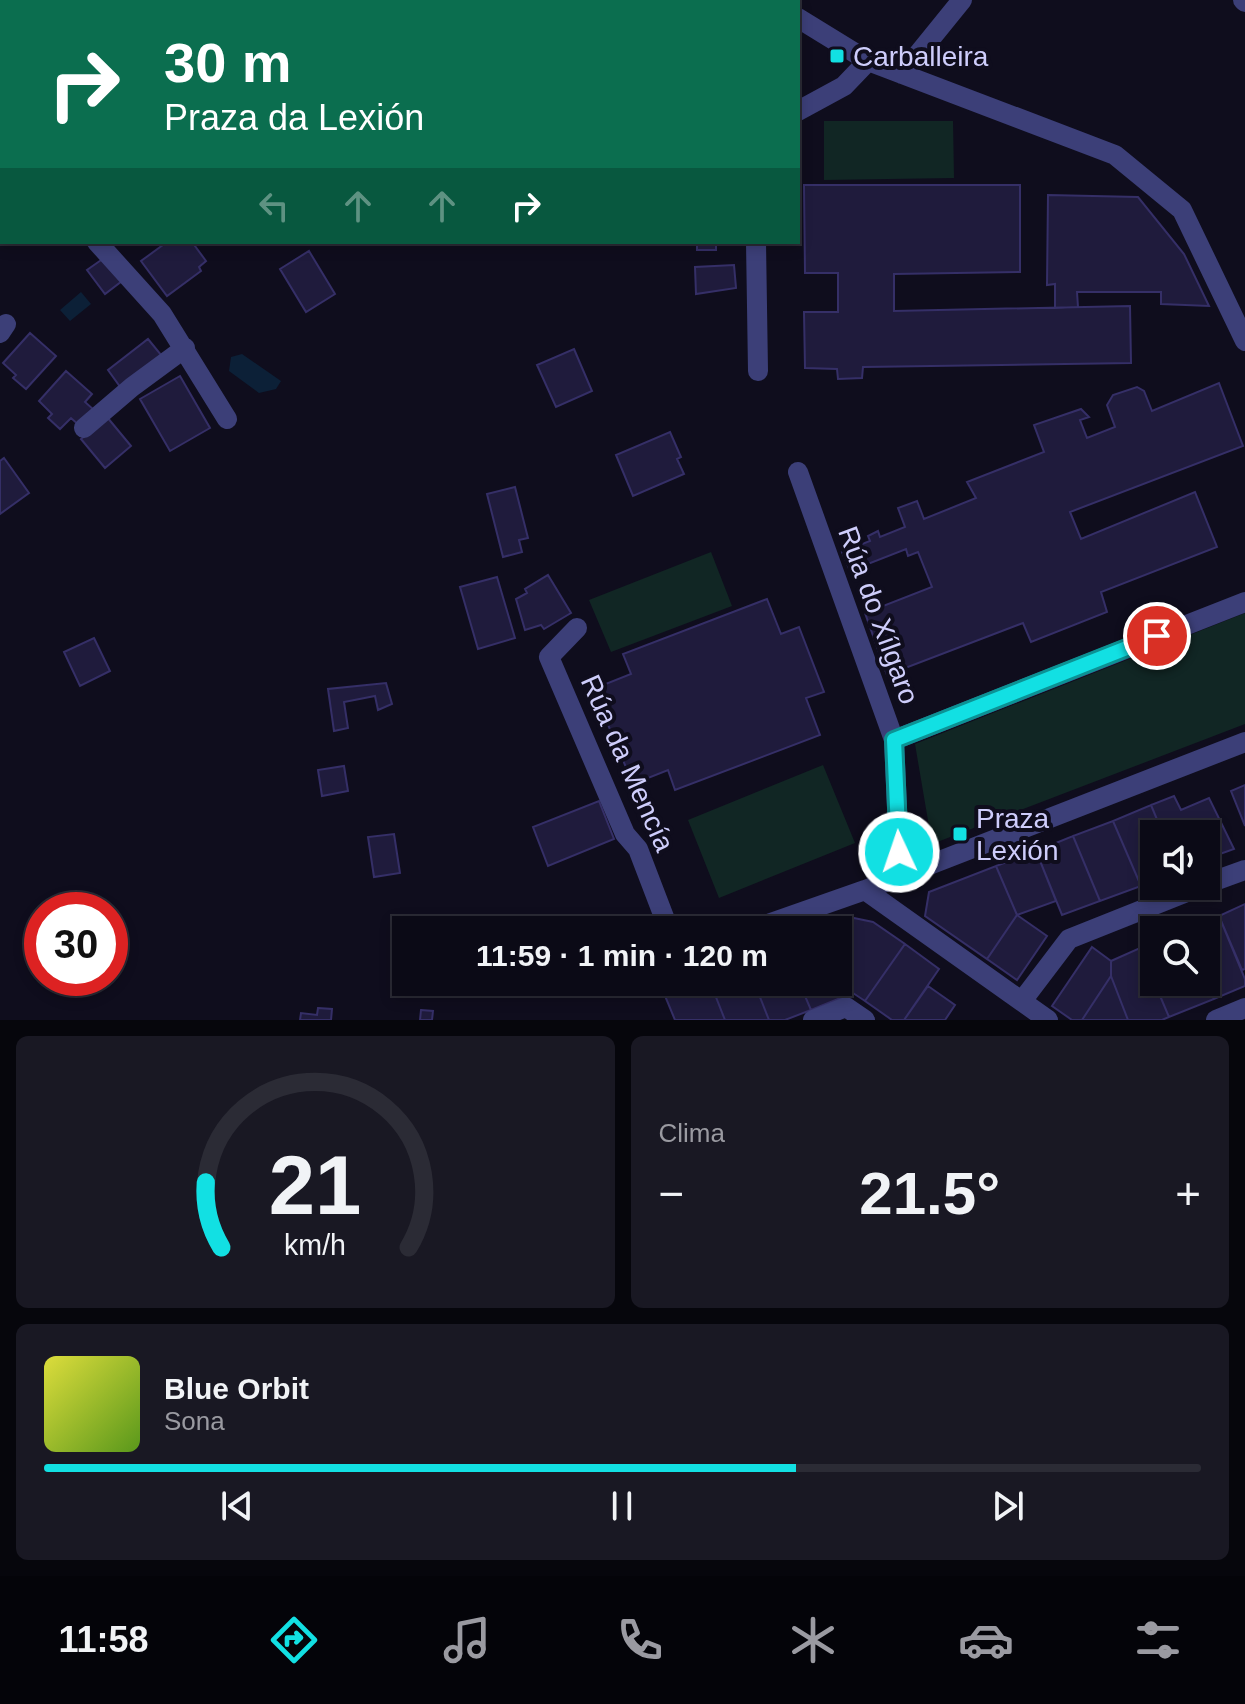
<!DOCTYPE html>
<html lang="es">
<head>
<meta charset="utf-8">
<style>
  body { margin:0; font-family:Helvetica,sans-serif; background:#191823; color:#f1f3f6; height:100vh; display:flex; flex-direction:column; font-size:30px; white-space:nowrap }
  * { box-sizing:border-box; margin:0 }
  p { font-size:26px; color:#9a9aa1 }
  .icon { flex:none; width:44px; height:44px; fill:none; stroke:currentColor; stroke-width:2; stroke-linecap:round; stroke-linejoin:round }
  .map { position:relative; height:1020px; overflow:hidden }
  .side { display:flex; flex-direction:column; gap:16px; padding:16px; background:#06060c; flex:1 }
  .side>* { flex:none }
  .banner { position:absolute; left:0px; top:0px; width:800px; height:244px; box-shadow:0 4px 12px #0003,0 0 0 2px #2b2b35; background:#0b6e4f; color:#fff; overflow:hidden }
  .fabs { position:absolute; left:1140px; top:820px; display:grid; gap:16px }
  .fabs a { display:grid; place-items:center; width:80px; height:80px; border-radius:0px; background:#0b0a16; box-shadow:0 4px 12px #0003,0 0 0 2px #2b2b35; font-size:40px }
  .speed { position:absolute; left:24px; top:892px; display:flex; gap:16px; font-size:40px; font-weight:700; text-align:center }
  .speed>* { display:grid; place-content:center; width:104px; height:104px; border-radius:50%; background:#0b0a16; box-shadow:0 4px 12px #0003,0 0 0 2px #2b2b35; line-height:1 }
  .speed .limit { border:12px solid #d22; background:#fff; color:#111 }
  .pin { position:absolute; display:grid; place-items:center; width:68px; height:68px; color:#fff; margin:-34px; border:4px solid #fff; border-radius:50%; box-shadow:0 2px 8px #0007 }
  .me { position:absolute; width:88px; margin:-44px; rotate:357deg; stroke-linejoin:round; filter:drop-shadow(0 0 6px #0008) }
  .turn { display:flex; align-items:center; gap:28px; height:168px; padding:0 32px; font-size:36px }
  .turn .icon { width:104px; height:104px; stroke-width:2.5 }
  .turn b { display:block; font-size:56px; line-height:68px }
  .lanes { display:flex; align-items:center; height:76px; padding:0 32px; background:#0003; justify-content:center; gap:40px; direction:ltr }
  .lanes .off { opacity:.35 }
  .big { font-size:60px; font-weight:800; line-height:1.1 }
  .side .widget { flex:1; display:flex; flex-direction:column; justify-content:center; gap:12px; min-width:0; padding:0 28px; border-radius:12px; background:#191823 }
  .side .dial { align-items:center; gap:0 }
  .dial svg { height:208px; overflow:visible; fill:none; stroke:#2b2b35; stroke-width:7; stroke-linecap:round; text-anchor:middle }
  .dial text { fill:#f1f3f6; stroke:none }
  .song { display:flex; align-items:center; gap:24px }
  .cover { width:96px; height:96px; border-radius:12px; background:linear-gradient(135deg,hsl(60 70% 55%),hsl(90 70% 35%)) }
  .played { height:8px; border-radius:4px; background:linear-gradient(90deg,#12e0e3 65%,#2b2b35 65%) }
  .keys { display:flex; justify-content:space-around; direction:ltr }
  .heat { display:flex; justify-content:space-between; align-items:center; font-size:44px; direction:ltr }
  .side .tiles { flex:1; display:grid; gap:16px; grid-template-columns:1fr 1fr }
  .widget:last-child { grid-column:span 2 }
  .trip { position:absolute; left:392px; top:916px; width:460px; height:80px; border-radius:0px; background:#0b0a16; box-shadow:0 4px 12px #0003,0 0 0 2px #2b2b35; font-weight:800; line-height:80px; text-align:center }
  .tabs { display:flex; height:128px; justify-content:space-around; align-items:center; background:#040409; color:#9a9aa1 }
  .tabs .icon { width:56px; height:56px }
  .tabs .current { color:#12e0e3 }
  .tabs b { font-size:36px; color:#f1f3f6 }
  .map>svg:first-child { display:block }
  .green { fill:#112624 }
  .water { fill:#0c2037 }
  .building { fill:#1f1b3c; stroke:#352f67; stroke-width:2 }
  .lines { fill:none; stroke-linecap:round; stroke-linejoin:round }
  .street { stroke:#3c3f78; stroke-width:20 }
  .highway { stroke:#f152ad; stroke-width:24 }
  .route-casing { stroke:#0c9294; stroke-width:20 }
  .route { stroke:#12e0e3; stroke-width:14 }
  .poi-dot { fill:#12e0e3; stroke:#0f0d1d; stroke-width:3 }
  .labels { text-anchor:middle; stroke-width:8; stroke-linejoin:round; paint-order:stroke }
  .poi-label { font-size:28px; fill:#cecdfb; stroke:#0f0d1d; text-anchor:start }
  .street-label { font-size:28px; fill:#cecdfb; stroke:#0f0d1d }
</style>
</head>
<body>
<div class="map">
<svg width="1245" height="1020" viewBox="0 0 1245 1020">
  <rect width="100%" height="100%" fill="#0f0d1d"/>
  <path class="green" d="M824 121H953L954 178 824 180Z
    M711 552 732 606 611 652 589 600Z
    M1245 613V724L932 844 915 744Z
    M823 765 855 843 719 898 688 820Z"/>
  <path class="water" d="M81 292 91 304 70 321 60 310Z
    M242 354 281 381 276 389 259 393 229 371 231 357Z"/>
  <path class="building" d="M804 185H1020V272L894 274V311L1130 306 1131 363 863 367 862 378 838 379 837 369 805 368 804 312H838V273H805Z
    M1048 195 1138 197 1184 254 1209 306 1161 304V292H1077L1078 307 1055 308V284L1047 285Z
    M167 242H192L206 261 199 267 201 271 167 296 141 261Z
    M697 242H734L716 243V250H697Z
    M309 251 335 294 306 312 280 269Z
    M104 258 122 281 105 294 87 270Z
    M734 265 736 288 696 294 695 267Z
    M30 333 56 356 26 389 13 378 16 375 3 363Z
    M148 339 162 356 121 388 108 370Z
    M574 349 592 391 556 407 537 365Z
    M66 371 92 394 85 402 94 410 80 426 71 418 60 429 48 418 52 414 39 401Z
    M180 376 210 428 170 451 140 399Z
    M1219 383 1243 446 1070 512 1081 539 1195 492 1217 547 1101 592 1107 612 1031 642 1023 623 887 675 865 613 932 587 918 552 908 556 906 549 850 571 842 552 870 541 868 536 878 531 880 537 905 527 898 508 917 501 924 519 976 498 967 482 1044 452 1034 425 1081 409 1089 417 1080 420 1087 438 1115 427 1107 405 1113 395 1137 387 1144 391 1152 411Z
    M107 417 131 446 105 468 81 439Z
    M670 432 681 457 677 459 684 474 633 496 616 455Z
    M4 458 29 493 0 514V461Z
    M515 487 528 538 519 540 522 552 503 557 487 494Z
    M548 575 571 613 544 629 541 625 525 630 516 599 527 593 525 589Z
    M497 577 515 638 478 649 460 587Z
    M767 599 781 634 799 627 824 692 806 698 820 735 675 790 668 770 633 784 593 689 631 674 623 654Z
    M94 638 110 671 80 686 64 652Z
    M386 683 392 704 378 710 375 696 344 702 348 728 334 731 328 689Z
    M344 766 348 791 322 796 318 770Z
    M1245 785V826L1231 791Z
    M1174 796 1181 810 1209 798 1234 849 1206 859V834H1163L1151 805Z
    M599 801 614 839 548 866 533 827Z
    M1151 805 1163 834H1154V880L1141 886 1113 821Z
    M1113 821 1141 886 1100 901 1073 836Z
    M394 834 400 873 374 877 368 837Z
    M1073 836 1100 901 1062 915 1036 851Z
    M1036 851 1056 901 1017 915 996 866Z
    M996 866 1017 915 987 959 925 916 929 892Z
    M1245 904V969L1242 970 1219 916Z
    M1017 915 1047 936 1017 980 987 959Z
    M1219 916 1245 979V986L1214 999 1206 980V930H1185Z
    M854 918 873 922 905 944 865 1001 853 993 848 995 838 969V930H824Z
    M1154 942V981L1140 948Z
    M905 944 939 969 904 1020H892L865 1001Z
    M1092 947 1111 961V976L1082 1020H1072L1052 1006Z
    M1140 948 1169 1017 1162 1020H1128L1111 976V961Z
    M838 969 848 995 811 1010 799 982H838Z
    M1111 976 1128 1020H1082Z
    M1206 980 1214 999 1169 1017 1154 982Z
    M614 982H631V988L614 989Z
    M686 982H710L725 1020H675L663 991Z
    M710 982H754L769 1020H725Z
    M754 982H799L811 1010 785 1020H769Z
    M928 986 955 1005 945 1020H904Z
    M318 1008 332 1009 331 1020H300L301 1013 317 1015Z
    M421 1010 433 1011 432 1020H420Z"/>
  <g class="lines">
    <path class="street" d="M768 0 771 2
      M1243 0 1245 2
      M798 18 868 61 1115 155 1182 210 1245 341
      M902 74 962 0
      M798 111 844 86 868 61
      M0 166 2 167
      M97 242 162 314 227 419
      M756 242 758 371
      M0 333 6 324
      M84 428 132 387 185 348
      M798 472 894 740 900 876
      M577 628 549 657 625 834 638 849 669 930
      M894 740 1245 602
      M1206 884 1245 870
      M865 890 1048 1020
      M751 930 865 890 1245 742
      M1022 1001 1069 939 1202 886
      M813 1020 846 1007 865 1020
      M1216 1020 1245 1008"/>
    <path class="highway" d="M49 2 50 0
      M0 49 2 46
      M0 71 2 69"/>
  </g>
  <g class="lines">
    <defs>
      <path id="route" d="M899 852 894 740 1157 636"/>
    </defs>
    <use href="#route" class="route-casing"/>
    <use href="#route" class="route"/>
  </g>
  <g class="poi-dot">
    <rect x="829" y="48" width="16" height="16" rx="4"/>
    <rect x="952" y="826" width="16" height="16" rx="4"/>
  </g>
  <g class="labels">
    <g class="poi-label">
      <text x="853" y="66">Carballeira</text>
      <text x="976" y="828">Praza<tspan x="976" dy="32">Lexión</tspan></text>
    </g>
    <g class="street-label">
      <text transform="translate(879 615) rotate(70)" y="10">Rúa do Xílgaro</text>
      <text transform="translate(628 763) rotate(66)" y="10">Rúa da Mencía</text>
    </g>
  </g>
</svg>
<div class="fabs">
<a><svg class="icon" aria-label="sound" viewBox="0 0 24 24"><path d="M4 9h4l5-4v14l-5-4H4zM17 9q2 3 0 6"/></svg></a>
<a><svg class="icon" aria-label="search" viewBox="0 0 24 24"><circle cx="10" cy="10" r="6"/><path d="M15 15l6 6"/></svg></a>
</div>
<div class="speed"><div class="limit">30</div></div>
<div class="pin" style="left:1157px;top:636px;background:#d93025"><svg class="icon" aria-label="arrive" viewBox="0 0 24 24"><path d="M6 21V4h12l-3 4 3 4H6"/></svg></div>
<svg class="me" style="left:899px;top:852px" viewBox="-20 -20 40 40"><circle r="17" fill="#12e0e3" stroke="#fff" stroke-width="3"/><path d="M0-11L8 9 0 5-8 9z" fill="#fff"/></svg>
<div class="trip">11:59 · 1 min · 120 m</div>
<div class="banner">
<div class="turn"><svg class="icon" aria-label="right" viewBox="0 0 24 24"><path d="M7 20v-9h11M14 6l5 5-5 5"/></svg><div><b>30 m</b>Praza da Lexión</div></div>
<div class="lanes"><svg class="icon off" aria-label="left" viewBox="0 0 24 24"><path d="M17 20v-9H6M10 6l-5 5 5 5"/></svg><svg class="icon off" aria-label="ahead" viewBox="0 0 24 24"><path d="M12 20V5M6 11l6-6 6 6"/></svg><svg class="icon off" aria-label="ahead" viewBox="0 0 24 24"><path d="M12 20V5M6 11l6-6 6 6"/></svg><svg class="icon" aria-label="right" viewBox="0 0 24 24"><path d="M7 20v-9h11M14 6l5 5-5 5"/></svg></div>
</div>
</div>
<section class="side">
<div class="tiles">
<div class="widget dial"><svg viewBox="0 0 100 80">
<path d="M14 69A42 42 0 1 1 86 69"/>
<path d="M14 69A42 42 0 0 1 8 44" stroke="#12e0e3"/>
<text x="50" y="56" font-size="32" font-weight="700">21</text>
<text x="50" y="72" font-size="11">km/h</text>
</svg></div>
<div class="widget"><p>Clima</p>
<div class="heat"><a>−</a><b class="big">21.5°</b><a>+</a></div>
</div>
<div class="widget">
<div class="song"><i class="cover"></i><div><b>Blue Orbit</b><p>Sona</p></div></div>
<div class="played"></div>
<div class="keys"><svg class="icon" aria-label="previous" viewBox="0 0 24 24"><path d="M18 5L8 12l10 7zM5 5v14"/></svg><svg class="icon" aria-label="pause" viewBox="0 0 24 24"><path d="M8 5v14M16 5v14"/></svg><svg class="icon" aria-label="next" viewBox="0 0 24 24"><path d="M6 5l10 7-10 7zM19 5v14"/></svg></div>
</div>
</div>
</section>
<nav class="tabs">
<b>11:58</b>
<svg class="icon current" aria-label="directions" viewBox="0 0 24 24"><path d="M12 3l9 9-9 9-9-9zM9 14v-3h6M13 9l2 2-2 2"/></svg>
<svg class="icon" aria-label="music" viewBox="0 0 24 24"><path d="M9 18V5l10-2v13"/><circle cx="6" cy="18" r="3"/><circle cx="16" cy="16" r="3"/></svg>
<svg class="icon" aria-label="phone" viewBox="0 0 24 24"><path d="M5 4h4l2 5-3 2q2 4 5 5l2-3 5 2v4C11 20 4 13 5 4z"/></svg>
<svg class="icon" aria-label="climate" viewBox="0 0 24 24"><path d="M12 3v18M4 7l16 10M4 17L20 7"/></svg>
<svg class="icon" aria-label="car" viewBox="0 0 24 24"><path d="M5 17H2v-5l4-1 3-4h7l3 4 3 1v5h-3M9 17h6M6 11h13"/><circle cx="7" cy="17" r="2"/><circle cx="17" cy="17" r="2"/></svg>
<svg class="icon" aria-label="filters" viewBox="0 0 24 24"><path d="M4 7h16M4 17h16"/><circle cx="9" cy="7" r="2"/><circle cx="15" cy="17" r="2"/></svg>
</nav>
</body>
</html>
